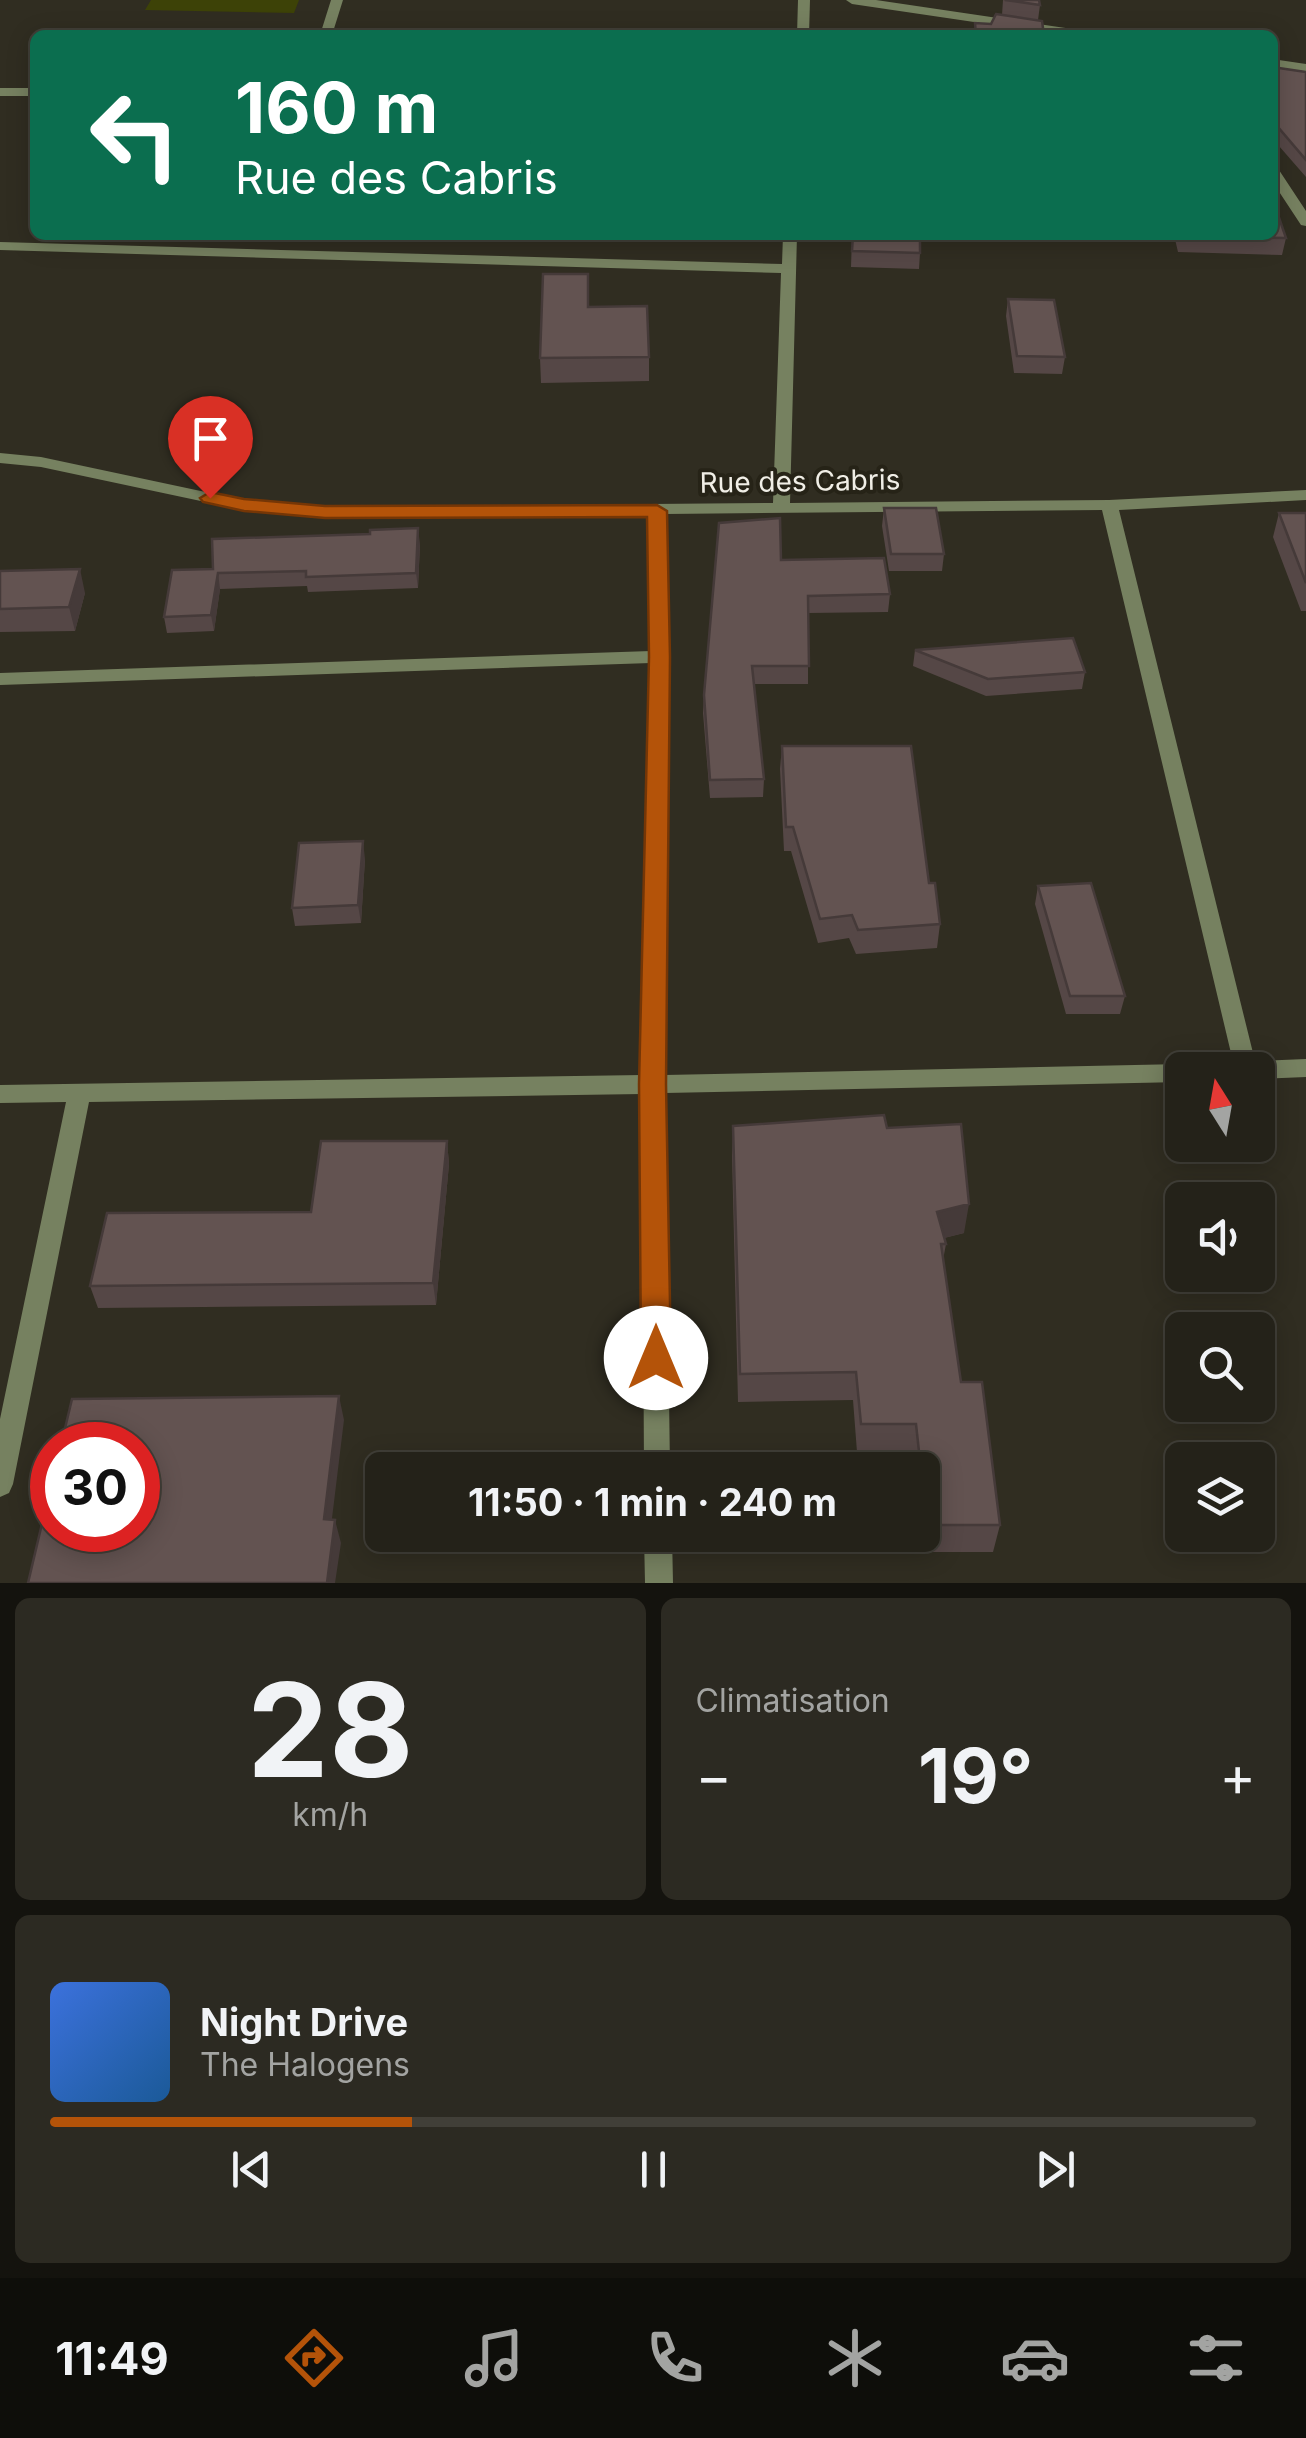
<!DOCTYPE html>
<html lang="fr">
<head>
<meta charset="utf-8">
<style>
  body { margin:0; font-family:Inter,sans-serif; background:#2c2a22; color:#f1f3f6; height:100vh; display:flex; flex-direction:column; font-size:38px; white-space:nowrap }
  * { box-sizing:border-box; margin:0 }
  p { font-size:32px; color:#a3a4a2 }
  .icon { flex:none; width:55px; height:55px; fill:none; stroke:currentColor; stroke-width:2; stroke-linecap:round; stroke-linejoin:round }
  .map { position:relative; height:1583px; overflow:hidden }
  .details { display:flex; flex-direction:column; gap:15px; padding:15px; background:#14130e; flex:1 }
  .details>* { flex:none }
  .top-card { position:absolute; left:30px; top:30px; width:1248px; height:210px; border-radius:15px; box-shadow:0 5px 25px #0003,0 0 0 2px #413f38; background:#0b6e4f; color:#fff; overflow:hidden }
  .needle { width:65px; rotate:349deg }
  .fabs { position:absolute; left:1165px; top:1052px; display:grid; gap:20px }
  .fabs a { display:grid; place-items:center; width:110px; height:110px; border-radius:15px; background:#242219; box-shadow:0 5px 25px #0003,0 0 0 2px #413f38; font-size:50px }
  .speed { position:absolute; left:30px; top:1422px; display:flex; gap:20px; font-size:50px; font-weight:700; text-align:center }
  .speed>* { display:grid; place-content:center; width:130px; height:130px; border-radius:50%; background:#242219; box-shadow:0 5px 25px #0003,0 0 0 2px #413f38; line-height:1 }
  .speed .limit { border:15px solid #d22; background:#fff; color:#111 }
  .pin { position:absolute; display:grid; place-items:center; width:85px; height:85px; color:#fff; margin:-102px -42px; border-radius:50% 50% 50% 0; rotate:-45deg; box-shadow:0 0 10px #0007 }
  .pin .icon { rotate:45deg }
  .me { position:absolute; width:110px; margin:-55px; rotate:0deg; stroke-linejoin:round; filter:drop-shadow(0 0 8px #0008) }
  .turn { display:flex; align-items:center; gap:35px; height:210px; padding:0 40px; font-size:45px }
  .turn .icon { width:130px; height:130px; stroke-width:2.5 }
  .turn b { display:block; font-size:70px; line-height:85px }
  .big { font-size:75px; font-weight:700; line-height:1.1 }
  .details .tile { flex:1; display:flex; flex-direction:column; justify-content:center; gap:15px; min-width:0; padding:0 35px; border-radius:15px; background:#2c2a22 }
  .details .dial { align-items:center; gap:0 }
  .dial b { font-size:130px; line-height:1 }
  .song { display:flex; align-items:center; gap:30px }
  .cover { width:120px; height:120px; border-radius:15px; background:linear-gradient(135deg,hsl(220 70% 55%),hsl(210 70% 35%)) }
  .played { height:10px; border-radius:5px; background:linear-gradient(90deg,#b45309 30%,#413f38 30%) }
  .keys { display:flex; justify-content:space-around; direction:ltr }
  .heat { display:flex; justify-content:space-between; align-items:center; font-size:55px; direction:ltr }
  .details .tiles { flex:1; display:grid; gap:15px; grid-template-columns:1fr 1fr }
  .tile:last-child { grid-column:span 2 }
  .trip { position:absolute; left:365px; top:1452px; width:575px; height:100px; border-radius:15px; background:#242219; box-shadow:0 5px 25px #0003,0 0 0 2px #413f38; font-weight:700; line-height:100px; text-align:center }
  .tabs { display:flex; height:160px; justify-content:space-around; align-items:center; background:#0e0e0a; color:#a3a4a2 }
  .tabs .icon { width:70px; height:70px }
  .tabs .current { color:#b45309 }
  .tabs b { font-size:45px; color:#f1f3f6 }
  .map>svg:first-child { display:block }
  .green { fill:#3d4207 }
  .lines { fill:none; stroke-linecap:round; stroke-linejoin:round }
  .minor { fill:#768160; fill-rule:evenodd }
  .wall { fill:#554746 }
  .shaded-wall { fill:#453a39 }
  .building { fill:#635351; stroke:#453a39; stroke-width:2.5 }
  .route { fill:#b45309; stroke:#753606; stroke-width:2.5 }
  .labels { text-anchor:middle; stroke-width:8; stroke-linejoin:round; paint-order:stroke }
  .street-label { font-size:28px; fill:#f0eee6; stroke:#262317 }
</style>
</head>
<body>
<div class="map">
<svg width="1306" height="1583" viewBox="0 0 1306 1583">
  <rect width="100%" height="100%" fill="#302d21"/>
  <path class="green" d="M151 0H299L294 13 145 10Z"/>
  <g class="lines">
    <path class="minor" d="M331 0H343L332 35H320Z
      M798 0H810L809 35H797Z
      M846 0H876L1086 31 1092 35H1061L852 4Z
      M1272 59 1306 64V72L1272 67Z
      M0 88H35V96H0Z
      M1272 166 1277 167 1306 211V226L1301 225 1272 181Z
      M783 235H797L790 503 1109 500 1306 490V500L1119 510 1255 1061 1306 1059V1077L1258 1079V1070H1235L1102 510 666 514 669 657 665 1075 1182 1064 1192 1070H1182V1082L665 1093 670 1470H644L642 1094 89 1102 13 1484 9 1493 0 1497V1419L66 1102 0 1103V1085L642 1075 651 663 0 685V673L651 651 648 514 325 517 243 510 41 467 0 463V453L41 457 243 500 325 507 773 503 781 273 0 250V242L782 264Z
      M644 1535H672L673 1583H645Z"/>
  </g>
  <path class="wall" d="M1003 0 1040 5 1038 20 1044 35H974L975 23 991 24 1002 15Z
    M1272 67 1306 72V177L1272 138Z
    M852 235 920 253 919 269 851 267Z
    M1174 235H1272L1286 238 1282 255 1178 252Z
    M1008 299 1065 357 1062 374 1014 373 1006 316Z
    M588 307 649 357V381L541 383 540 358Z
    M884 508 944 554 942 571H889L882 526Z
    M1279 513H1306V611H1301L1273 537Z
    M420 544 418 588 308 592 307 586 220 589 214 631 167 633 164 617 213 569Z
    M781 560 890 594 888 612 808 613V684H754L764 779 763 797 710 798 703 713 704 695Z
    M0 571 85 593 75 631 0 632Z
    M915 650 1085 672 1082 689 986 696 913 666Z
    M782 746 929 883 940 924 937 948 856 954 849 938 818 943 791 851H784L780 769Z
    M365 859 361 923 295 926 292 908Z
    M1038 886 1125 996 1120 1014H1066L1035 904Z
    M733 1126 887 1128 964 1233 944 1238 946 1244 943 1260 961 1382 1000 1525 993 1552H922L920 1535H922V1470H914L912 1452H857L853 1400 738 1402 732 1156Z
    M447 1141 449 1164 436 1305 98 1308 90 1286 311 1212Z"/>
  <path class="shaded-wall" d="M418 528 420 544 418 588 416 573Z
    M80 569 85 593 75 631 69 607Z
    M218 573 220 589 214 631 211 615Z
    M363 841 365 859 361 923 358 905Z
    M447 1141 449 1164 436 1305 433 1283Z
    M969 1204 964 1233 932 1241 937 1212Z
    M339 1396 344 1420 329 1543 324 1519Z
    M335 1520 341 1543 335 1583H327Z"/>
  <path class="building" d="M1005 0H1039L1040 5Z
    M996 14 1042 21 1044 35H976L975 23 991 24Z
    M1272 67 1306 72V160L1272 120Z
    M1272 203H1274L1286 238 1181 236 1272 235Z
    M853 235H920V253L852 251Z
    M543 274H588V307L647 306 649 357 540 358Z
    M1008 299 1054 300 1065 357 1017 356Z
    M884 508H936L944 554H891Z
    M1279 513H1306V583Z
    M780 518 781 560 884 558 890 594 808 596 809 666H752L764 779 710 780 704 695 719 523Z
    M418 528 416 573 306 577V571L218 573 211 615 164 617 172 570 213 569 212 539 370 534V530Z
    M80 569 69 607 0 609V571Z
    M1073 638 1085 672 988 679 915 650Z
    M782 746H911L929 883H935L940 924 858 930 852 915 820 919 793 827H786Z
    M363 841 358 905 292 908 299 843Z
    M1091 883 1125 996H1070L1038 886Z
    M884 1115 887 1128 961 1124 969 1204 937 1212 946 1244H941L961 1382H982L1000 1525H927L916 1424H861L856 1372 740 1374 733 1126Z
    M321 1141H447L433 1283 90 1286 107 1213 311 1212Z
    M339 1396 324 1519 335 1520 327 1583H28L52 1481V1530H138V1445H61L72 1399Z"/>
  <path class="route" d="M210 492 244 499 325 506 657 505 667 511 670 657 666 1084 671 1358 666 1367 656 1370 646 1367 641 1358 639 1084 649 657 647 517 325 518 244 511 203 502 200 498Z"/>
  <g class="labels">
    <g class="street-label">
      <text transform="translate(800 481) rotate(-1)" y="10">Rue des Cabris</text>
    </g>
  </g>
</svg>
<div class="fabs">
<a><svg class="needle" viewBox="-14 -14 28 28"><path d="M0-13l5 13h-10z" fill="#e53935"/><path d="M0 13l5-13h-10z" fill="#a3a4a2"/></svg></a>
<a><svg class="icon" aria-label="sound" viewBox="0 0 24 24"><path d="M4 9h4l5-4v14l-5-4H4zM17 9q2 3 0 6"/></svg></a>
<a><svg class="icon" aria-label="search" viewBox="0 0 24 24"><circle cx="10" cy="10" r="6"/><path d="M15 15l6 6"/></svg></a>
<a><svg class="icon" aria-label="layers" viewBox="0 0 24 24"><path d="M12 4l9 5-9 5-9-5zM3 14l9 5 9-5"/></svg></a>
</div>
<div class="speed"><div class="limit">30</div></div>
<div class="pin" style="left:210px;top:498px;background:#d93025"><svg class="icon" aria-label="arrive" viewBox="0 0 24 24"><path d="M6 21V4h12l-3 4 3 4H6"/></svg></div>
<svg class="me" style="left:656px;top:1358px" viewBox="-20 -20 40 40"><circle r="19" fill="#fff"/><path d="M0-13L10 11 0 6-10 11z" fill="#b45309"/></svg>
<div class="trip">11:50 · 1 min · 240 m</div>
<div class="top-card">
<div class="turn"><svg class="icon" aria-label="left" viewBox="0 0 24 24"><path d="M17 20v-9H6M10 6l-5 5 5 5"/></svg><div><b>160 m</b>Rue des Cabris</div></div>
</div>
</div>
<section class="details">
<div class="tiles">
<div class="tile dial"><b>28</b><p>km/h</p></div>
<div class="tile"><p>Climatisation</p>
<div class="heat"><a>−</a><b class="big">19°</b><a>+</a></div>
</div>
<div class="tile">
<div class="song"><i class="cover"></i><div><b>Night Drive</b><p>The Halogens</p></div></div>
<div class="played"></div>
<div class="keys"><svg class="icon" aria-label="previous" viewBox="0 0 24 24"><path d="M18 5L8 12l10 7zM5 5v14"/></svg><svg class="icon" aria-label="pause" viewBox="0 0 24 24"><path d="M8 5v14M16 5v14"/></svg><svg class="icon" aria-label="next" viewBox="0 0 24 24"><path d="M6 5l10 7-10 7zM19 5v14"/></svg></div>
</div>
</div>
</section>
<nav class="tabs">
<b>11:49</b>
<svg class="icon current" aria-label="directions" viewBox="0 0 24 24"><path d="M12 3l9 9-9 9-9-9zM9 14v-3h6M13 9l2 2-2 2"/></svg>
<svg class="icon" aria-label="music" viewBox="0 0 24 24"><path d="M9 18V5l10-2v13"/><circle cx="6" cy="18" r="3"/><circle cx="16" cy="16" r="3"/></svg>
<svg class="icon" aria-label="phone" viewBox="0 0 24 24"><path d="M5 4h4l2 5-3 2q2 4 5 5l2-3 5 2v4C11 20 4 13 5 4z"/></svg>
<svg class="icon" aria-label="climate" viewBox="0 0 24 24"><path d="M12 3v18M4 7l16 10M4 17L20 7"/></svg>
<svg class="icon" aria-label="car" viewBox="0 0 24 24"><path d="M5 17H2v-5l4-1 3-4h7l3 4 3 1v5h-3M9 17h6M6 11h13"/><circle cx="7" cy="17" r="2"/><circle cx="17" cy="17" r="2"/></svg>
<svg class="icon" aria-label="filters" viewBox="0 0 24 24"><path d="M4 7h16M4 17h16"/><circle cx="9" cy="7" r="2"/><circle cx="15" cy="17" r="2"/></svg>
</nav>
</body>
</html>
